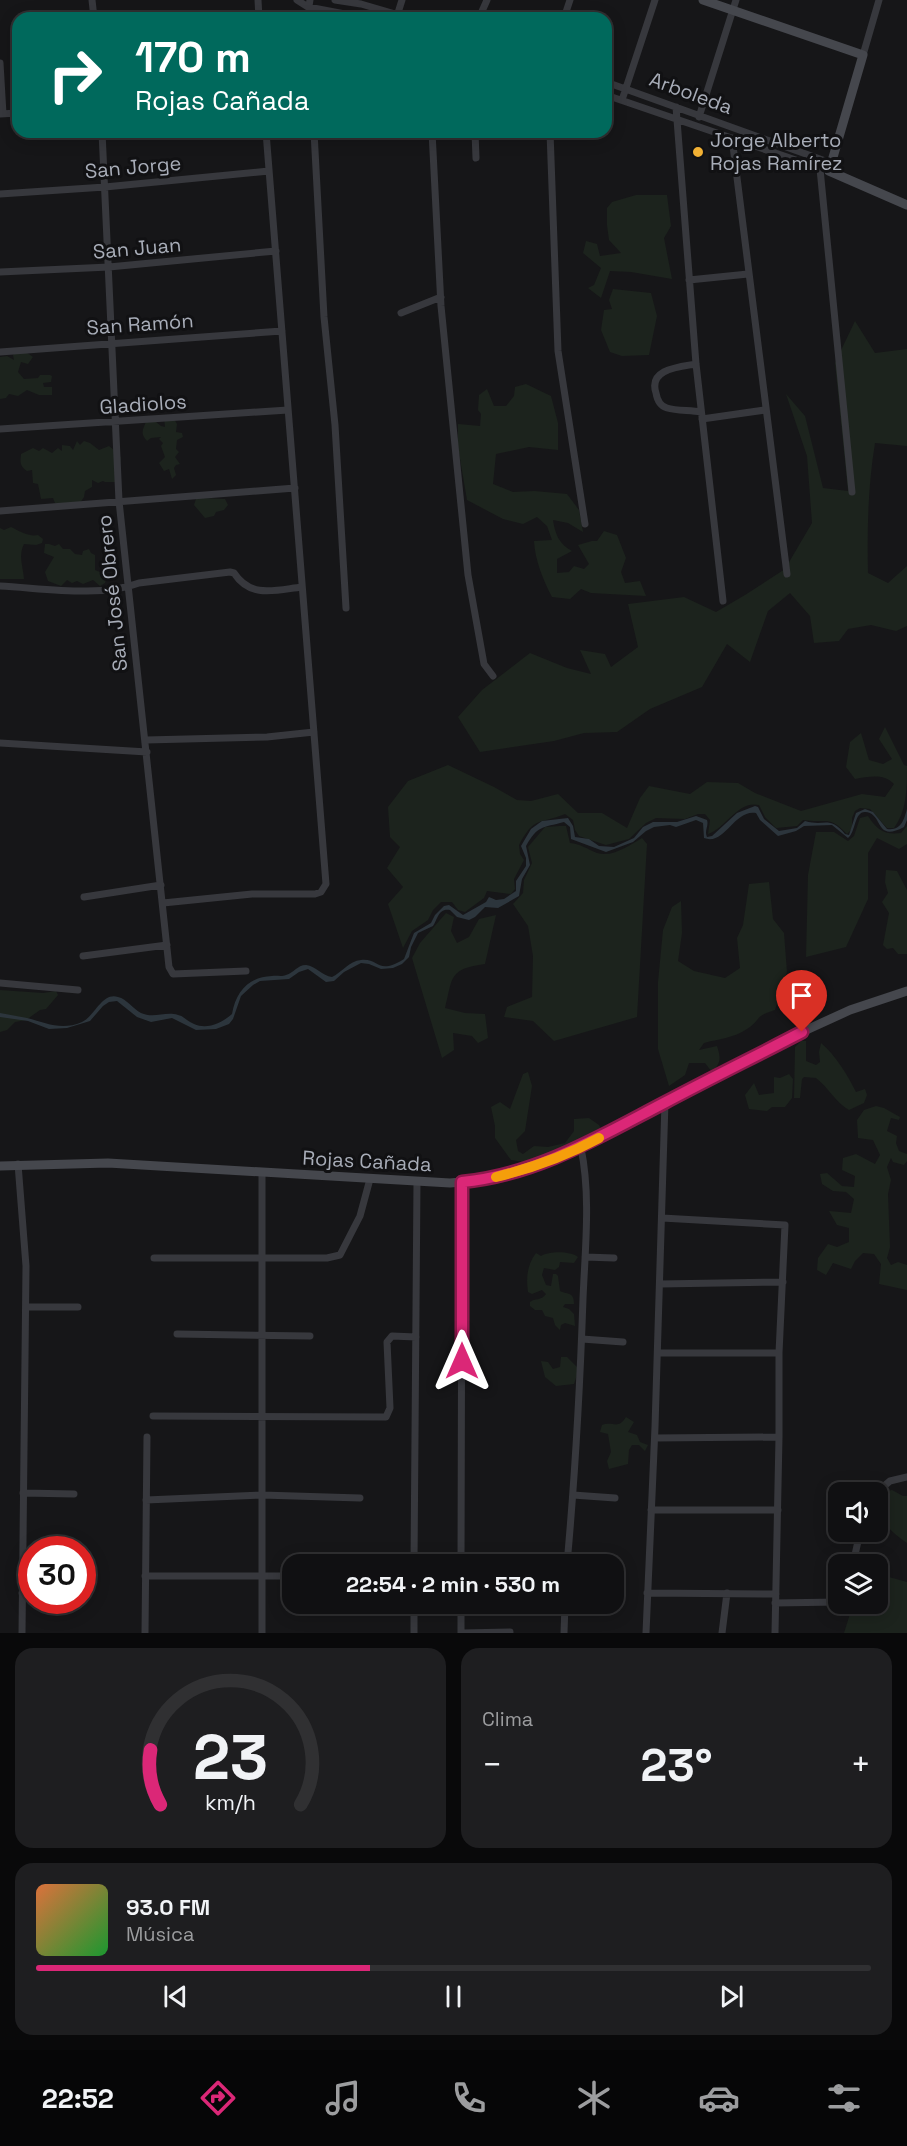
<!DOCTYPE html>
<html lang="es">
<head>
<meta charset="utf-8">
<style>
  body { margin:0; font-family:"Space Grotesk",sans-serif; background:#1e1e20; color:#f1f3f6; height:100vh; display:flex; flex-direction:column; font-size:22px; white-space:nowrap }
  * { box-sizing:border-box; margin:0 }
  p { font-size:20px; color:#9c9d9f }
  .icon { flex:none; width:33px; height:33px; fill:none; stroke:currentColor; stroke-width:2; stroke-linecap:round; stroke-linejoin:round }
  .map { position:relative; height:1633px; overflow:hidden }
  .side { display:flex; flex-direction:column; gap:15px; padding:15px; background:#09090a; flex:1 }
  .side>* { flex:none }
  .top-card { position:absolute; left:12px; top:12px; width:600px; height:126px; border-radius:18px; box-shadow:0 3px 15px #0003,0 0 0 2px #303032; background:#00695c; color:#fff; overflow:hidden }
  .tools { position:absolute; left:828px; top:1482px; display:grid; gap:12px }
  .tools a { display:grid; place-items:center; width:60px; height:60px; border-radius:12px; background:#101012; box-shadow:0 3px 15px #0003,0 0 0 2px #303032; font-size:30px }
  .speed { position:absolute; left:18px; top:1536px; display:flex; gap:12px; font-size:30px; font-weight:700; text-align:center }
  .speed>* { display:grid; place-content:center; width:78px; height:78px; border-radius:50%; background:#101012; box-shadow:0 3px 15px #0003,0 0 0 2px #303032; line-height:1 }
  .speed .limit { border:9px solid #d22; background:#fff; color:#111 }
  .pin { position:absolute; display:grid; place-items:center; width:51px; height:51px; color:#fff; margin:-62px -26px; border-radius:50% 50% 50% 0; rotate:-45deg; box-shadow:0 0 6px #0007 }
  .pin .icon { rotate:45deg }
  .me { position:absolute; width:66px; margin:-33px; rotate:0deg; stroke-linejoin:round; filter:drop-shadow(0 0 4px #0008) }
  .turn { display:flex; align-items:center; gap:21px; height:126px; padding:0 24px; font-size:27px }
  .turn .icon { width:78px; height:78px; stroke-width:2.5 }
  .turn b { display:block; font-size:42px; line-height:51px }
  .big { font-size:45px; font-weight:800; line-height:1.1 }
  .side .card { flex:1; display:flex; flex-direction:column; justify-content:center; gap:9px; min-width:0; padding:0 21px; border-radius:18px; background:#1e1e20 }
  .side .dial { align-items:center; gap:0 }
  .dial svg { height:156px; overflow:visible; fill:none; stroke:#303032; stroke-width:7; stroke-linecap:round; text-anchor:middle }
  .dial text { fill:#f1f3f6; stroke:none }
  .song { display:flex; align-items:center; gap:18px }
  .cover { width:72px; height:72px; border-radius:9px; background:linear-gradient(135deg,hsl(20 70% 55%),hsl(130 70% 35%)) }
  .played { height:6px; border-radius:3px; background:linear-gradient(90deg,#db2777 40%,#303032 40%) }
  .keys { display:flex; justify-content:space-around; direction:ltr }
  .heat { display:flex; justify-content:space-between; align-items:center; font-size:33px; direction:ltr }
  .side .tiles { flex:1; display:grid; gap:15px; grid-template-columns:1fr 1fr }
  .card:last-child { grid-column:span 2 }
  .trip { position:absolute; left:282px; top:1554px; width:342px; height:60px; border-radius:18px; background:#101012; box-shadow:0 3px 15px #0003,0 0 0 2px #303032; font-weight:800; line-height:60px; text-align:center }
  .tabs { display:flex; height:96px; justify-content:space-around; align-items:center; background:#060607; color:#9c9d9f }
  .tabs .icon { width:42px; height:42px }
  .tabs .on { color:#db2777 }
  .tabs b { font-size:27px; color:#f1f3f6 }
  .map>svg:first-child { display:block }
  .green { fill:#1c231d }
  .water { fill:#2c353c }
  .lines { fill:none; stroke-linecap:round; stroke-linejoin:round }
  .street { stroke:#37383d; stroke-width:7 }
  .secondary { stroke:#45474d; stroke-width:9 }
  .route-casing { stroke:#8e194d; stroke-width:15 }
  .route { stroke:#db2777; stroke-width:10 }
  .slow { stroke:#f59e0b; stroke-width:10 }
  .poi-dot { fill:#f2b134; stroke:#111113; stroke-width:2 }
  .labels { text-anchor:middle; stroke-width:6; stroke-linejoin:round; paint-order:stroke }
  .street-label { font-size:20px; fill:#a8adb8; stroke:#111113 }
  .poi-label { font-size:20px; fill:#a8adb8; stroke:#111113; text-anchor:start }
</style>
</head>
<body>
<div class="map">
<svg width="907" height="1633" viewBox="0 0 907 1633">
  <rect width="100%" height="100%" fill="#161618"/>
  <path class="green" d="M636 195H667L671 226 664 238 672 279 631 272 610 271 601 298 588 288 594 285 601 268 583 253 586 241 597 244 600 256 621 253 609 240 607 225V208L612 202Z
    M613 289 651 293 657 316 649 355 622 356 610 352 601 330 604 310 612 309 609 300Z
    M855 321 875 353 907 349V446L875 443C868 486 867 529 868 573L888 583 907 566V626L896 631 871 625 848 629 839 641 814 643 810 616 790 593 768 611 750 662 727 644 702 687 650 709 617 732 584 733 554 741 480 752 458 717 482 690 530 653 567 668 591 674 580 650 605 654 611 667 638 647 628 604 684 597 716 612 745 595 785 569 812 523 807 456 786 394 805 416 823 488 848 491 835 363Z
    M26 352 33 357 28 364 21 362 18 372 24 379 38 378 40 375H50L52 376 51 382 43 383 44 387H52V395H39L27 390 18 396 9 394 6 398 0 399V357L7 356 14 360 13 355 15 353Z
    M526 384 551 396 558 423V450L529 447 496 454 493 484 513 492 534 491 567 494 579 510 583 532 568 523 553 520C555 534 559 544 572 551L557 559V573L569 572 574 566 584 569 589 564 578 545 592 541H597L604 531 617 535 626 558 621 572 625 583 640 581 646 596 591 593 581 589 570 599 552 597C543 580 535 560 534 541L552 540 547 526 537 517 523 524 503 519 467 500 458 447V424L480 426 481 414 478 410 479 395 487 389 494 406H506L514 396 515 387Z
    M164 417 174 419 177 424 176 432 182 433 183 437 177 440 176 449 179 452 175 457 180 464 176 465 174 468 176 475 172 479 169 469 164 471 159 463 165 457 161 446 163 443 159 439 161 437 151 438 147 441C139 432 144 429 146 421L156 422 161 426 165 427Z
    M77 441 80 445 84 441 90 443 99 450 109 446 119 454 121 458 117 482H105L103 481 98 483 92 480V487L85 491 84 497 80 503H55L53 498 41 499 38 484 33 483 32 470 27 471C20 466 20 463 21 454L33 448 39 451 43 448 52 453 58 448 62 451V445L70 446 73 450Z
    M200 498 225 499 228 505 224 510 216 512 214 516 205 518 194 505 196 499Z
    M11 527C19 531 29 537 38 535L43 539 42 543 36 545 24 544C18 556 23 566 24 579H0V528L4 530Z
    M49 544 55 546 59 544 63 549H70L75 554 82 555 83 551 89 549 91 553 95 555V570L107 575 105 583 100 586 93 580 83 584 77 581 72 583 67 580 61 586 48 581 45 572 54 557 44 553 45 544Z
    M885 727 904 765 907 766C907 788 907 811 894 828H887L870 809 860 808 855 811 852 818V829L847 834C828 814 827 824 803 820L797 826 776 828 765 817 759 805C738 800 726 828 708 834L710 820 705 814H698L685 819 656 818 646 823 629 839 606 845 579 836 575 830 573 820 565 814C539 825 535 815 519 845L520 854 524 860 514 879 515 889 511 894 487 891 484 898 465 912 458 910 452 902H441L433 910 428 920 412 931 403 948 388 904 403 887 387 868 400 847 390 837 388 807 408 781 448 765 494 787 517 800 531 801 558 794 578 813H602L627 828 640 798 649 786 690 794 707 782 738 783 755 793 801 811 862 794 885 797 894 784C883 773 869 777 855 779L846 767 850 742 861 733 869 760 883 764 892 759 879 739Z
    M868 816C877 830 884 835 901 833L907 826V844L899 849 877 838 868 853V899L846 947 806 957 808 875 816 832H834L848 841 854 836 860 818Z
    M560 826H566L570 843C581 844 587 849 597 853 612 858 630 845 642 838L647 844 637 1017 554 1041 533 1021 504 1017 507 1007 532 997 533 956 528 926 513 904 523 893 524 880 532 863 528 847 545 827Z
    M886 870 897 871 907 890V954H898L893 948 887 949 883 945 889 913 882 902 888 893 885 882Z
    M769 882 773 919 784 933 787 972 775 1010C754 1016 761 1020 747 1029 734 1038 718 1039 704 1043L699 1050 717 1046C721 1058 721 1063 712 1072L705 1063H689L685 1075 669 1086 658 1049V982L663 930 672 907 681 901 682 933 678 961 694 971 725 978 740 968 737 938 743 925 749 884Z
    M446 913 454 917 451 931 457 943 469 937 479 919 496 915 485 964C449 969 453 976 445 1008L465 1013 485 1014 488 1038 478 1043 472 1036 453 1033 454 1050 442 1058 412 958 420 943Z
    M0 990 43 993 56 991 58 995 46 1009 40 1010 26 1020 15 1022 7 1030 0 1032Z
    M801 1041H806V1061L816 1065 820 1062 819 1052 821 1043C836 1056 847 1074 856 1092L865 1089 867 1095 864 1103 849 1110C835 1102 829 1088 816 1078L804 1077 802 1079 800 1098H794L795 1047Z
    M528 1072 532 1086 525 1131 516 1140 518 1151 523 1154 534 1146 548 1147 565 1143 574 1131V1119L589 1118 599 1125 602 1131C583 1140 556 1161 536 1162 528 1163 519 1161 511 1160L495 1138V1126L491 1107 500 1102 510 1109 523 1074Z
    M789 1074 793 1079 792 1098 785 1107H772L767 1111 749 1109 745 1095 754 1083 759 1095 774 1093V1077L780 1078Z
    M876 1106 884 1108 900 1117 899 1120 891 1118 887 1131 897 1136 896 1143 899 1151 907 1154V1161L904 1165 893 1162 891 1158 887 1167 891 1180 888 1194 890 1247 887 1258 891 1265 898 1262 907 1265V1290L879 1284 881 1264 874 1254 863 1253 855 1261 851 1269 833 1263 826 1275 817 1270 818 1258 828 1244 837 1247 849 1242V1228L837 1225 829 1211 851 1213 854 1199 846 1192 833 1191 822 1184 820 1174 827 1173 842 1186 854 1187 855 1176 842 1170 843 1158 856 1154 875 1164 880 1155 873 1140 858 1138 857 1120 864 1110Z
    M536 1253 541 1256C550 1251 570 1251 578 1257L574 1263 560 1262 559 1267 555 1270 544 1268 542 1275 546 1285 551 1286 553 1274H556L558 1276 560 1291C569 1295 574 1292 574 1304H565L563 1307 569 1309 574 1314 575 1326 565 1323 561 1325 560 1330 555 1325 553 1318 545 1316 542 1310H535L530 1306V1302C535 1298 541 1301 546 1294L542 1290 532 1294 528 1292C526 1278 527 1265 536 1253Z
    M561 1357H567L579 1369 574 1384 556 1386 545 1377 541 1361 548 1362 553 1369 560 1367Z
    M626 1417 634 1422 628 1432 637 1435 640 1442 648 1445 645 1451 639 1445H632L629 1450 628 1464 609 1469 607 1461 611 1452 608 1434 600 1432 602 1425C614 1421 618 1430 626 1417Z
    M892 1490 903 1496H907V1543C892 1533 874 1517 879 1498L885 1492Z
    M878 1574 907 1582V1633H844L853 1604H878Z"/>
  <path class="water" d="M755 806 758 807 764 819 779 831 797 828 805 821C825 827 829 815 845 834L849 835 856 813 865 809 873 812 887 829C901 831 904 820 907 809V820L904 827C874 843 884 813 865 812 854 812 856 832 848 838L832 825 804 826 796 831 778 836 760 820 756 813C734 809 725 846 704 838L703 823 696 820 676 827 670 825 654 827 646 831 633 842 606 852 571 839 570 827 564 822C542 828 538 825 526 846L530 865 522 879 519 896 498 908 485 907 475 917 469 920 457 917 450 910C438 908 438 919 433 926L418 933 411 947 409 957 402 964 393 968 381 969 369 964 361 963 344 972 334 981 326 982 308 969 299 972 289 979 260 981 253 985 241 996 233 1019 229 1024 216 1029 196 1030 172 1018 151 1022 137 1017 117 1001 109 1002 103 1006 90 1021 67 1028 49 1029 28 1021 0 1017V1013C9 1015 18 1016 27 1018 47 1023 61 1031 82 1022 95 1016 102 992 118 997 127 999 133 1009 141 1013 154 1019 165 1011 178 1015 184 1016 188 1022 194 1024 207 1030 222 1023 232 1014 236 992 248 977 272 976 277 975 281 977 286 975 294 973 297 965 306 965 316 966 322 976 332 977 341 973 349 961 361 960 380 958 377 976 404 959L414 933 431 923 435 915 444 906 449 905 463 915 486 902 489 897 496 900 504 899 516 891V881L526 866V858L521 846 531 829 542 821 568 818 573 826 575 837 589 839 599 846 614 847 634 838 643 827 653 822H677L696 816 707 820C709 826 704 831 707 837L712 836 737 813Z"/>
  <g class="lines">
    <path class="street" d="M92 0 94 18
      M258 0 259 18
      M297 0 308 7 366 18
      M335 0 361 4 409 18
      M397 16 402 0
      M307 18 310 0
      M479 18 487 0
      M564 18 570 0
      M863 55 879 0
      M0 63 3 114
      M606 82 831 163
      M606 95 822 169
      M622 100 655 0
      M676 107 696 364 723 601
      M0 114 18 113
      M699 117 736 0
      M102 132 119 501 169 967 173 974 246 971
      M314 132 324 317 335 425 346 608
      M432 132 441 306 468 575 484 664 493 676
      M475 132 476 158
      M550 132 558 351 585 524
      M732 138 787 574
      M820 169 852 492
      M0 194 105 187 269 171
      M0 272 109 267 276 251
      M689 280 748 274
      M401 313 441 297
      M0 352 282 331
      M696 364C679 367 648 369 656 393 657 399 660 406 667 408 677 411 690 410 701 412
      M702 419 765 410
      M0 429 288 410
      M0 511 295 488
      M0 586C42 588 100 598 139 583L230 572 234 573C251 599 276 590 302 587
      M146 740 267 737 314 732
      M0 743 147 752
      M84 897 161 885
      M163 903 252 894H315L321 892 326 884 266 132
      M83 956 167 945
      M0 983 78 990
      M18 1164 26 1266 22 1633
      M662 1218 785 1225 779 1353V1437L775 1633
      M585 1257 614 1258
      M154 1258H327L340 1255 360 1216 370 1179
      M660 1284 783 1282
      M26 1307H78
      M177 1334 310 1336
      M582 1339 623 1342
      M658 1353H779
      M153 1416 386 1417 390 1408 387 1342 392 1336 416 1337
      M655 1438 779 1437
      M877 1492 890 1481 907 1477
      M23 1493 74 1494
      M573 1495 615 1498
      M146 1500 262 1495 360 1498
      M651 1510H778
      M414 1564 417 1181
      M461 1564 462 1182
      M567 1564C575 1476 580 1387 583 1299 585 1249 591 1196 581 1148
      M853 1564 860 1532
      M145 1576H292
      M22 1593H32
      M647 1593 776 1594
      M775 1603 838 1602
      M145 1633 147 1437
      M262 1633V1173
      M414 1633V1604
      M461 1633 510 1632
      M461 1633V1604
      M564 1633 565 1604
      M646 1633 655 1427 665 1102
      M722 1633 727 1593"/>
    <path class="secondary" d="M703 0 863 55 829 171 907 205
      M0 1166 108 1163 450 1183 483 1180 514 1172 539 1165 581 1148 802 1032 850 1010 907 991"/>
  </g>
  <g class="lines">
    <defs>
      <path id="route" d="M462 1361V1182C536 1175 599 1137 664 1103 709 1079 756 1056 802 1032"/>
    </defs>
    <use href="#route" class="route-casing"/>
    <use href="#route" class="route"/>
    <path class="slow" d="M496 1177C532 1168 566 1156 599 1138"/>
  </g>
  <circle class="poi-dot" cx="698" cy="152" r="6"/>
  <g class="labels">
    <g class="street-label">
      <text transform="translate(691 93) rotate(20)" y="7">Arboleda</text>
      <text transform="translate(133 167) rotate(-5)" y="7">San Jorge</text>
      <text transform="translate(137 248) rotate(-5)" y="7">San Juan</text>
      <text transform="translate(140 324) rotate(-4)" y="7">San Ramón</text>
      <text transform="translate(143 404) rotate(-4)" y="7">Gladiolos</text>
      <text transform="translate(112 593) rotate(-96)" y="7">San José Obrero</text>
      <text transform="translate(367 1161) rotate(3)" y="7">Rojas Cañada</text>
    </g>
    <g class="poi-label">
      <text x="710" y="147">Jorge Alberto<tspan x="710" dy="23">Rojas Ramírez</tspan></text>
    </g>
  </g>
</svg>
<div class="tools">
<a><svg class="icon" aria-label="sound" viewBox="0 0 24 24"><path d="M4 9h4l5-4v14l-5-4H4zM17 9q2 3 0 6"/></svg></a>
<a><svg class="icon" aria-label="layers" viewBox="0 0 24 24"><path d="M12 4l9 5-9 5-9-5zM3 14l9 5 9-5"/></svg></a>
</div>
<div class="speed"><div class="limit">30</div></div>
<div class="pin" style="left:802px;top:1032px;background:#d93025"><svg class="icon" aria-label="arrive" viewBox="0 0 24 24"><path d="M6 21V4h12l-3 4 3 4H6"/></svg></div>
<svg class="me" style="left:462px;top:1361px" viewBox="-20 -20 40 40"><path d="M0-17L14 15 0 8-14 15z" fill="#db2777" stroke="#fff" stroke-width="4"/></svg>
<div class="trip">22:54 · 2 min · 530 m</div>
<div class="top-card">
<div class="turn"><svg class="icon" aria-label="right" viewBox="0 0 24 24"><path d="M7 20v-9h11M14 6l5 5-5 5"/></svg><div><b>170 m</b>Rojas Cañada</div></div>
</div>
</div>
<section class="side">
<div class="tiles">
<div class="card dial"><svg viewBox="0 0 100 80">
<path d="M14 69A42 42 0 1 1 86 69"/>
<path d="M14 69A42 42 0 0 1 9 41" stroke="#db2777"/>
<text x="50" y="56" font-size="32" font-weight="700">23</text>
<text x="50" y="72" font-size="11">km/h</text>
</svg></div>
<div class="card"><p>Clima</p>
<div class="heat"><a>−</a><b class="big">23°</b><a>+</a></div>
</div>
<div class="card">
<div class="song"><i class="cover"></i><div><b>93.0 FM</b><p>Música</p></div></div>
<div class="played"></div>
<div class="keys"><svg class="icon" aria-label="previous" viewBox="0 0 24 24"><path d="M18 5L8 12l10 7zM5 5v14"/></svg><svg class="icon" aria-label="pause" viewBox="0 0 24 24"><path d="M8 5v14M16 5v14"/></svg><svg class="icon" aria-label="next" viewBox="0 0 24 24"><path d="M6 5l10 7-10 7zM19 5v14"/></svg></div>
</div>
</div>
</section>
<nav class="tabs">
<b>22:52</b>
<svg class="icon on" aria-label="directions" viewBox="0 0 24 24"><path d="M12 3l9 9-9 9-9-9zM9 14v-3h6M13 9l2 2-2 2"/></svg>
<svg class="icon" aria-label="music" viewBox="0 0 24 24"><path d="M9 18V5l10-2v13"/><circle cx="6" cy="18" r="3"/><circle cx="16" cy="16" r="3"/></svg>
<svg class="icon" aria-label="phone" viewBox="0 0 24 24"><path d="M5 4h4l2 5-3 2q2 4 5 5l2-3 5 2v4C11 20 4 13 5 4z"/></svg>
<svg class="icon" aria-label="climate" viewBox="0 0 24 24"><path d="M12 3v18M4 7l16 10M4 17L20 7"/></svg>
<svg class="icon" aria-label="car" viewBox="0 0 24 24"><path d="M5 17H2v-5l4-1 3-4h7l3 4 3 1v5h-3M9 17h6M6 11h13"/><circle cx="7" cy="17" r="2"/><circle cx="17" cy="17" r="2"/></svg>
<svg class="icon" aria-label="filters" viewBox="0 0 24 24"><path d="M4 7h16M4 17h16"/><circle cx="9" cy="7" r="2"/><circle cx="15" cy="17" r="2"/></svg>
</nav>
</body>
</html>
